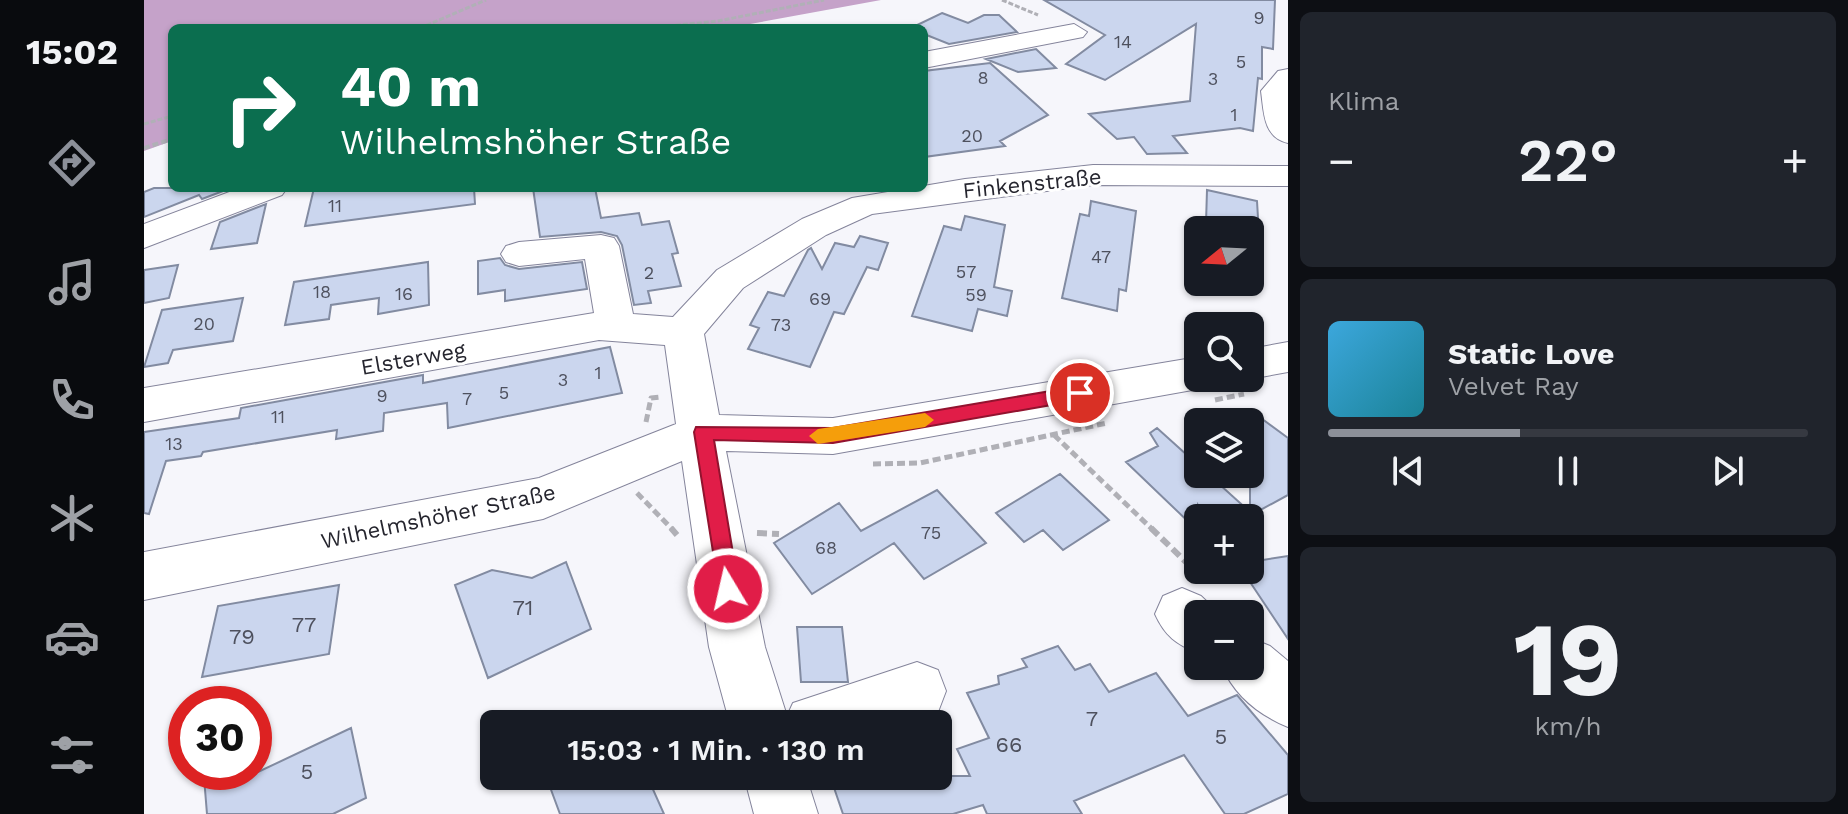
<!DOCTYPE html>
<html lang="de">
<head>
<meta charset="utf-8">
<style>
  body { margin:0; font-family:"Work Sans",sans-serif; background:#20242c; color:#f1f3f6; height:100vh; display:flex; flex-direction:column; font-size:30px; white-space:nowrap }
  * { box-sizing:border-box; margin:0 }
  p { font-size:26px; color:#9ea1a6 }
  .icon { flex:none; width:44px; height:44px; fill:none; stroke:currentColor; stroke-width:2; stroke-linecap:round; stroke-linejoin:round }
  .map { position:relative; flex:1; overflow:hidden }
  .side { display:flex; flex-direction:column; gap:12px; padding:12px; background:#0d0f14; width:560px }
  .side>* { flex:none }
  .banner { position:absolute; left:24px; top:24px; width:760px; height:168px; border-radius:12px; box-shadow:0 2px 6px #0004; background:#0b6e4f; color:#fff; overflow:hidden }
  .needle { width:52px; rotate:252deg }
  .fabs { position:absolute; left:1040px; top:216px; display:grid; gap:16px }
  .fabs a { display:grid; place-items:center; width:80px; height:80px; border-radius:12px; background:#171b24; box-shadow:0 2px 6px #0004; font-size:40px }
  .speed { position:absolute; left:24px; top:686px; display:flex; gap:16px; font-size:40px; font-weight:700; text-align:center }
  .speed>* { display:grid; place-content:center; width:104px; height:104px; border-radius:50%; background:#171b24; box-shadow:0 2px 6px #0004; line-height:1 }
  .speed .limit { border:12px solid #d22; background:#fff; color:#111 }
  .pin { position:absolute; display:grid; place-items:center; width:68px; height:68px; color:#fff; margin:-34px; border:4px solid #fff; border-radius:50%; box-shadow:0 2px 8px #0007 }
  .me { position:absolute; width:88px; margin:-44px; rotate:351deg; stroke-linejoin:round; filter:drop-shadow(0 0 6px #0008) }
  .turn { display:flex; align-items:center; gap:28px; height:168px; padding:0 40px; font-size:36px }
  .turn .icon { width:104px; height:104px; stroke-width:2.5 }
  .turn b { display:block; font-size:56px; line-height:68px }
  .big { font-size:60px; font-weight:600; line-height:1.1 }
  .side .tile { flex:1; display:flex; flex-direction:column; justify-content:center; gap:12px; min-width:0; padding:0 28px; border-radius:12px; background:#20242c }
  .side .dial { align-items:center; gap:0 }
  .dial b { font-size:104px; line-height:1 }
  .song { display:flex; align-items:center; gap:24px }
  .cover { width:96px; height:96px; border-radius:12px; background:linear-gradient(135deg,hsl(200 70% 55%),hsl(190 70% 35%)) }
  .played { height:8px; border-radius:4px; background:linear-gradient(90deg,#8c9099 40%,#363941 40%) }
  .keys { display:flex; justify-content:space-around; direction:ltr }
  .heat { display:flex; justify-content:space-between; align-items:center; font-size:44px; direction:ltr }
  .trip { position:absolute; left:336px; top:710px; width:472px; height:80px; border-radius:12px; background:#171b24; box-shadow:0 2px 6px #0004; font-weight:600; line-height:80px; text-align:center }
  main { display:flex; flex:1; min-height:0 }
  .tab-bar { display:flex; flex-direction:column; width:144px; justify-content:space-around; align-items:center; background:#090b0e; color:#9ea1a6 }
  .tab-bar .icon { width:56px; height:56px }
  .tab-bar .on { color:#8c9099 }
  .tab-bar b { font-size:36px; color:#f1f3f6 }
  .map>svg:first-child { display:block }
  .forest { fill:#c5a2c9 }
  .building { fill:#cbd6ee; stroke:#828ba1; stroke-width:2 }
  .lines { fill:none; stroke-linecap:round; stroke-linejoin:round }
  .minor-casing { stroke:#84849b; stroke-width:2 }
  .path-far3 { stroke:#b0b0b6; stroke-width:3; stroke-dasharray:5 2; stroke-linecap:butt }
  .path-far2 { stroke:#b0b0b6; stroke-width:4; stroke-dasharray:6 3; stroke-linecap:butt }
  .path-far1 { stroke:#b0b0b6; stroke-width:5; stroke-dasharray:8 4; stroke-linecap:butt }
  .path { stroke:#b0b0b6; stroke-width:6; stroke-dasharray:10 5; stroke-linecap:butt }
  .minor { fill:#fff; fill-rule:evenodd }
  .route { fill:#e11d48; stroke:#92132f; stroke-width:2 }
  .slow { fill:#f59e0b }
  .labels { text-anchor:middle; stroke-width:6; stroke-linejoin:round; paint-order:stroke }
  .number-label { font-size:18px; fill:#4e515e }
  .street-label { font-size:22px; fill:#25252e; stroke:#fff }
  .near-number-label { font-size:22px; fill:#4e515e }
</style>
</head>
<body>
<main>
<nav class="tab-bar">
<b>15:02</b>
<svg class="icon on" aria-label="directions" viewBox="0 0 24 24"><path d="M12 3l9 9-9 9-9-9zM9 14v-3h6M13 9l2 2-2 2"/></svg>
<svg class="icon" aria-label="music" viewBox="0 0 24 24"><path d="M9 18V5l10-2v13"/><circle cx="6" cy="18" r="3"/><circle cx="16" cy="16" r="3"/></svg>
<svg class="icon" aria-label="phone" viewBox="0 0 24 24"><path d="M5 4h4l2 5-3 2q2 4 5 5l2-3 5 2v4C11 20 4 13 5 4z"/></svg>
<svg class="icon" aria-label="climate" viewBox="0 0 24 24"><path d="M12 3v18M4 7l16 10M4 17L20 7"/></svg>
<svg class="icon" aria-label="car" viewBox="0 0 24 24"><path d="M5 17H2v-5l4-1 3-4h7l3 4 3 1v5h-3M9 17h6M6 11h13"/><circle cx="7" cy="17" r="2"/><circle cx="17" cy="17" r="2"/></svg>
<svg class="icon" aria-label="filters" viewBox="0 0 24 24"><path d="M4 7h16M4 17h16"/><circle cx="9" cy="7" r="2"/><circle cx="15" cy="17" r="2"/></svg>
</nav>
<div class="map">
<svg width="1144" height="814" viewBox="0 0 1144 814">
  <rect width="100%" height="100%" fill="#f6f6fb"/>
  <path class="forest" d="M0 0H737L584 28H28V141L0 151Z"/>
  <path class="building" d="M900 0H1131L1129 49 1118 47V79L1114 78 1109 131 1096 128 1029 136 1043 153 1003 154 990 137 973 139 945 114 1046 101 1052 24 961 80 922 64 961 35Z
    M798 13 824 23 840 15H855L873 32 805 44 780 34V28H767Z
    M892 49 912 68 874 72 842 59Z
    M846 63 904 115 856 141 861 146 780 157V71Z
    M10 188H87L58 199 55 195 0 217V192Z
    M170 188H330L331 204 161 226Z
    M389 188H451L457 218 495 213 498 225 525 221 534 253 528 254 537 286 504 291 507 303 490 305 478 245 473 236 457 232 396 237Z
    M1063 190 1113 201 1115 235 1062 223Z
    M947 201 992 211 982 291 975 289 973 311 918 298 936 214 945 216Z
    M122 204 113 243 67 249 76 222Z
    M821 216 861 225 850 287 868 291 863 316 834 309 828 331 768 316 800 226 817 230Z
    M716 236 744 243 734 270 723 267 700 314 690 312 666 367 604 349 615 328 606 325 624 292 640 296 664 250 667 248 678 269 691 243 710 247Z
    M356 258 361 265 375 269 438 262 443 289 361 301V290L334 294V261Z
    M284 262 285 305 234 314 235 298 187 305 185 319 141 325 150 282Z
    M34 265 25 298 0 303V270Z
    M99 298 89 341 29 350 24 363 0 367 18 310Z
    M466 347 478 393 304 428 303 403 240 413 239 431 192 439 193 430 59 452 57 456 22 461 5 514 0 513V432L95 418 97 408 279 375V383Z
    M1106 410 1144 438V495L1109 514 1113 518H1063L1054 505V531L982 462 1014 446 1006 433 1013 428 1054 465V474H1064L1106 512Z
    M916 474 965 520 919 550 899 530 880 542 852 513Z
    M793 490 842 543 780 579 750 543 668 594 630 543 695 503 717 531Z
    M1144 556V639L1106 582V562Z
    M422 562 447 629 344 678 311 585 348 570 388 578Z
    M195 585 185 654 58 677 74 606Z
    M653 627H698L704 682H657Z
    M914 646 931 670 946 664 965 692 1012 673 1044 716 1093 695 1144 755V794L1100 814H1081L1040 755 930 801 938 814H843L839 805 809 814H699L686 776H826L813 749 845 738 823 693 855 684 854 676 883 667 878 659Z
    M207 728 222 798 189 814H63L60 777 70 772H114Z
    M426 776H503L520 814H416L406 787Z"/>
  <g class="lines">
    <defs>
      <path id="minor" d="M930 24 943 32 939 37 780 68V52Z
        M1144 69V143C1119 137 1120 113 1117 91L1134 71Z
        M949 165 1144 166V186L949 185 728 214 682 235 599 288 560 334 575 415 689 418 1054 357V378H1072L1069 384 1054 389 689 454 582 451 621 647 643 716 649 703 773 662 794 670 802 691 794 712 761 724H586L565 647 538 461 399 519 0 600V552L395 478 532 424 521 345 455 340 0 422V388L450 313 441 259 375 266 362 262 357 254 362 246 375 242 457 235 470 238 475 246 489 314 529 317 573 270 658 219 708 198 821 179Z
        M96 188H143L138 195 0 248V224Z
        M1144 342V372L1106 379 1102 378H1106V349Z
        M1038 588 1057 596 1076 614H1054V653C1032 644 1021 636 1011 614L1019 596Z
        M1106 638 1126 646 1144 661V727C1115 715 1090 695 1078 666H1106Z
        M600 776H662L674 814H610Z"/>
    </defs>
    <use href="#minor" class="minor-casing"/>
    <path class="path-far3" d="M858 0 894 15
      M276 28 342 0
      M504 28 574 21 680 0
      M0 124 28 116"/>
    <path class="path-far2" d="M0 148 28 139"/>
    <path class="path-far1" d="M1071 400 1100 394
      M502 422 507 398 516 397
      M910 435 1009 530
      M729 464 776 463 963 423
      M493 493 529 530"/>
    <path class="path" d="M527 528 533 535
      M1007 528 1050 570 1048 579
      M613 533 635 534"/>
    <use href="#minor" class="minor"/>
  </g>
  <path class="route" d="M936 386 945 393 936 400 689 443 570 440 595 589 592 596 584 599 576 596 550 432 552 427 689 428Z"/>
  <path class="slow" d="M781 413 790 420 781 427 674 444 665 436 674 429Z"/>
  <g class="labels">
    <g class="number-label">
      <text x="1115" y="24">9</text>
      <text x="979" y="48">14</text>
      <text x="1097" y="68">5</text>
      <text x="839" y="84">8</text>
      <text x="1069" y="85">3</text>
      <text x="1090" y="121">1</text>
      <text x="828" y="142">20</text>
      <text x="191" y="212">11</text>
      <text x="957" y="263">47</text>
      <text x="822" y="278">57</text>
      <text x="505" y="279">2</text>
      <text x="178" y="298">18</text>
      <text x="260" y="300">16</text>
      <text x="832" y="301">59</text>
      <text x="676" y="305">69</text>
      <text x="60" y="330">20</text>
      <text x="637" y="331">73</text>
      <text x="454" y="379">1</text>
      <text x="419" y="386">3</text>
      <text x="360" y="399">5</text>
      <text x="238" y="402">9</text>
      <text x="323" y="405">7</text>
      <text x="134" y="423">11</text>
      <text x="30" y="450">13</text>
      <text x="787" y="539">75</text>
      <text x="682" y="554">68</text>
    </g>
    <g class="street-label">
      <text transform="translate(888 183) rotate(-6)" y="8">Finkenstraße</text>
      <text transform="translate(269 358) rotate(-10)" y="8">Elsterweg</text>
      <text transform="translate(294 516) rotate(-12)" y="8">Wilhelmshöher Straße</text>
    </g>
    <g class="near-number-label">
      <text x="379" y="615">71</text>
      <text x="160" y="632">77</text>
      <text x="98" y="644">79</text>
      <text x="948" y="726">7</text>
      <text x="1077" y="744">5</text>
      <text x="865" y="752">66</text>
      <text x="163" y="779">5</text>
    </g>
  </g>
</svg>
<div class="fabs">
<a><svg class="needle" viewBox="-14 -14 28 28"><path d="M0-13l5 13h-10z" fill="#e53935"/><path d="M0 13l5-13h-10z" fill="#9ea1a6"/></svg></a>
<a><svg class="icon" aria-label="search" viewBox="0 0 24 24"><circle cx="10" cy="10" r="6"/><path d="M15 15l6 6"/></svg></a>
<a><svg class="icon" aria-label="layers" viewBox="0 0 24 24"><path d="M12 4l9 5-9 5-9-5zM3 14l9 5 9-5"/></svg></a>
<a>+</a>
<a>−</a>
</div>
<div class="speed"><div class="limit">30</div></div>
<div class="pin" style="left:936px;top:393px;background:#d93025"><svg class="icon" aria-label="arrive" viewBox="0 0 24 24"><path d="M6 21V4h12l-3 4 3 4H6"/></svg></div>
<svg class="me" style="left:584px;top:589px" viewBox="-20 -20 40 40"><circle r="17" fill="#e11d48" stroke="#fff" stroke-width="3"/><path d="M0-11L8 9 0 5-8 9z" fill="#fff"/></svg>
<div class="trip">15:03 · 1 Min. · 130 m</div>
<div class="banner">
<div class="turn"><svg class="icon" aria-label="right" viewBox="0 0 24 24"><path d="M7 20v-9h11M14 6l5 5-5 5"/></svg><div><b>40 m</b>Wilhelmshöher Straße</div></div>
</div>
</div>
<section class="side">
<div class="tile"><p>Klima</p>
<div class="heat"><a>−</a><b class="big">22°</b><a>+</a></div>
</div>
<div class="tile">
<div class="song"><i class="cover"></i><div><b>Static Love</b><p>Velvet Ray</p></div></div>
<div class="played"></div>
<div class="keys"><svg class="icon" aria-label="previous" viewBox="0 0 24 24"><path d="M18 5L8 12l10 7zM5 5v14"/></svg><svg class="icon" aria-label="pause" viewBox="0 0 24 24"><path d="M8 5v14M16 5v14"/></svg><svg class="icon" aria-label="next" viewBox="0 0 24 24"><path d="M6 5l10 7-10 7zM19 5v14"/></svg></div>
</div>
<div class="tile dial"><b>19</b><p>km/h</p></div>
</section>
</main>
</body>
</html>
